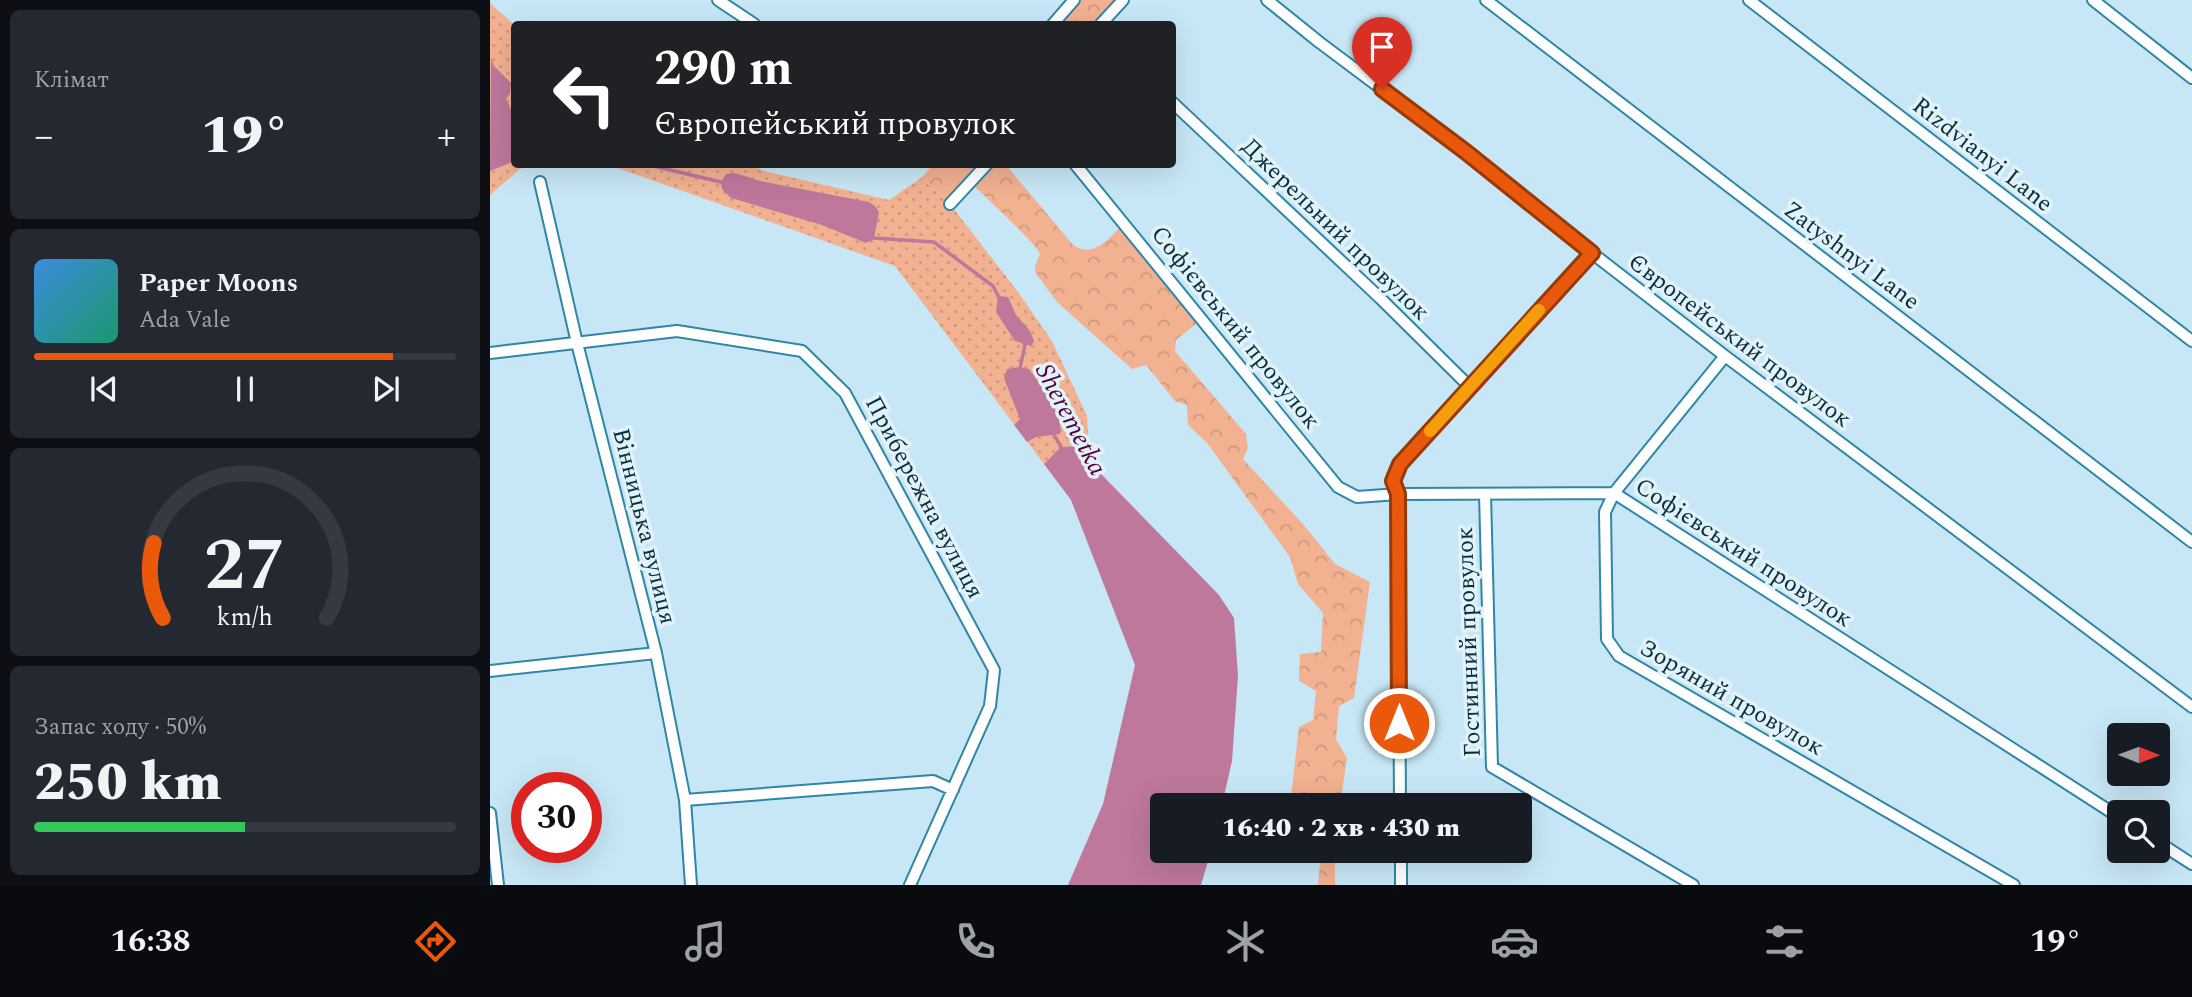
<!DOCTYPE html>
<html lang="uk">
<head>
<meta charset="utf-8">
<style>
  body { margin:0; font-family:Spectral,serif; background:#242831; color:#f1f3f6; height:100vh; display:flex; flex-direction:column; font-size:26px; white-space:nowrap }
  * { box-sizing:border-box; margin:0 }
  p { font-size:23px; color:#9ea1a6 }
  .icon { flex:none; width:38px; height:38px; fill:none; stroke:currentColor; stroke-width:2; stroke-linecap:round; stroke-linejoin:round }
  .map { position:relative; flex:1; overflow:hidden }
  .details { display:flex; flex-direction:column; gap:10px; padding:10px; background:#0d0f14; width:490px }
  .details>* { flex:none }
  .top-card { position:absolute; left:21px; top:21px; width:665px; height:147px; border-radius:7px; box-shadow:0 7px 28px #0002; background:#202124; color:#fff; overflow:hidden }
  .needle { width:46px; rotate:91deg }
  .controls { position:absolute; left:1617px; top:723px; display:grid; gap:14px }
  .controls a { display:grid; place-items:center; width:63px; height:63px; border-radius:7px; background:#171b24; box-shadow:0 7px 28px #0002; font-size:35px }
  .speed { position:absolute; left:21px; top:772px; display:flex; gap:14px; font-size:35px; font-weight:700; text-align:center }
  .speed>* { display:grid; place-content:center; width:91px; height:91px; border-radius:50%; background:#171b24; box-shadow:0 7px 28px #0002; line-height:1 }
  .speed .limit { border:10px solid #d22; background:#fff; color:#111 }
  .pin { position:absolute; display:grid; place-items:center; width:60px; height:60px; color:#fff; margin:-72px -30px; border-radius:50% 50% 50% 0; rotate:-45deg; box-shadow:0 0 7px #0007 }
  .pin .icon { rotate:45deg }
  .me { position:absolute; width:77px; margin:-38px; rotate:0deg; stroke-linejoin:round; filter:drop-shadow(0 0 5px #0008) }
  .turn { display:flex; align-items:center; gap:24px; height:147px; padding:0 28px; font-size:32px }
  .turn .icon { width:91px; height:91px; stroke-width:2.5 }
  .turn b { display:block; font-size:49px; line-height:60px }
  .big { font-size:52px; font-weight:800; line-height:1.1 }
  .details .card { flex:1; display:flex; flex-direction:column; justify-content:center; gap:10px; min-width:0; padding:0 24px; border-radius:10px; background:#242831 }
  .details .dial { align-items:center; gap:0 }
  .dial svg { height:182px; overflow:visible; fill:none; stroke:#363941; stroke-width:7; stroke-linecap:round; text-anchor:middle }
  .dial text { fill:#f1f3f6; stroke:none }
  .song { display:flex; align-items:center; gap:21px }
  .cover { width:84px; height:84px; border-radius:10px; background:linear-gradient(135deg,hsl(210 70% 55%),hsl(160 70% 35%)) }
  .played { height:7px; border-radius:4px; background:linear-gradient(90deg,#ea580c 85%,#363941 85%) }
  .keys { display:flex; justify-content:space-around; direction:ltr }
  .heat { display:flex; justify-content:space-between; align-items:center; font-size:38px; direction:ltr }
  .charge { height:10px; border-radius:5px; background:linear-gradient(90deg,#34c759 50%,#363941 0) }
  .trip { position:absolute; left:660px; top:793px; width:382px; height:70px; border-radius:7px; background:#171b24; box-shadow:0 7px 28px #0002; font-weight:800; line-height:70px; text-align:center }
  .dock { display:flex; height:112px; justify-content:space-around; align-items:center; background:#090b0e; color:#9ea1a6 }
  .dock .icon { width:49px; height:49px }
  .dock .on { color:#ea580c }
  .dock b { font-size:32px; color:#f1f3f6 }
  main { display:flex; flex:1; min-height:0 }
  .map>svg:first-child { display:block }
  .green { fill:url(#green-dots) }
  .forest { fill:url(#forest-crowns) }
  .water { fill:#bd789c }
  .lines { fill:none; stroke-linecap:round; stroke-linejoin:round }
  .stream { stroke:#bd789c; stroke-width:3.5 }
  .street-casing { stroke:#2f86a7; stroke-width:14 }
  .street { stroke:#fff; stroke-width:10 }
  .route-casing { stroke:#983908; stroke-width:18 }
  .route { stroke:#ea580c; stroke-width:12 }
  .slow { stroke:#f59e0b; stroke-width:12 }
  .labels { text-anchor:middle; stroke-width:7; stroke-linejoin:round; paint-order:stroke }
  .street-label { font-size:24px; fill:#0a2f3d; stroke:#e2f2f9 }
  .water-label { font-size:26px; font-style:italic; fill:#560039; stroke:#e2f2f9 }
</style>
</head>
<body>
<main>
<section class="details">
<div class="card"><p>Клімат</p>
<div class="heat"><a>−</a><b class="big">19°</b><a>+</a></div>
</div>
<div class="card">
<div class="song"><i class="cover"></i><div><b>Paper Moons</b><p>Ada Vale</p></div></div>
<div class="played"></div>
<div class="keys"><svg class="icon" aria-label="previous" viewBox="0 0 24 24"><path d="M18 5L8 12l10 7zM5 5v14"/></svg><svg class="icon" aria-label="pause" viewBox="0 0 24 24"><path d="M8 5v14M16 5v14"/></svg><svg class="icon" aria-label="next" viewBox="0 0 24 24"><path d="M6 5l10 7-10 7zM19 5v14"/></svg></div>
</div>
<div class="card dial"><svg viewBox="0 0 100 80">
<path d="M14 69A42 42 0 1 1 86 69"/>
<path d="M14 69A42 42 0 0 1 10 36" stroke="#ea580c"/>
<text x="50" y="56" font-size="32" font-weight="700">27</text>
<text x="50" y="72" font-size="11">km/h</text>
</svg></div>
<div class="card"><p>Запас ходу · 50%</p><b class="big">250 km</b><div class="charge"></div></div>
</section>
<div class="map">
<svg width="1702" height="885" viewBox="0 0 1702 885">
  <defs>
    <pattern id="green-dots" width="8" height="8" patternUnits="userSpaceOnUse" patternTransform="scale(1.75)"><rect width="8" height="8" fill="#f2b191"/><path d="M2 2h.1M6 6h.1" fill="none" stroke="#ce997e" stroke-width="1.8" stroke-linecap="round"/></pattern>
    <pattern id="forest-crowns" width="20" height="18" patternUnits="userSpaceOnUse" patternTransform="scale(1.75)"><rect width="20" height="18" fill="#f2b191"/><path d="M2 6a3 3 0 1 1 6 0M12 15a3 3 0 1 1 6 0" fill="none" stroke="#ce997e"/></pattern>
  </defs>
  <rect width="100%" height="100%" fill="#c8e7f6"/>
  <path class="green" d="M0 3 24 25V164L35 165 0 195Z
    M119 165H261L274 171 399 200 431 178 460 204 528 292 562 341 597 416 599 451C576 441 570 448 554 464L405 266Z"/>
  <path class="forest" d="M584 0H633L611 24H563Z
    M443 165H516L584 246C606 258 620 237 634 223L712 319 686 340 685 351 756 434 758 448 753 459 813 524 845 564 880 582 864 698 849 706 846 739 857 758 850 805H800L809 727 823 720 826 691 809 681 810 654 831 652 833 613 808 584 800 557 717 443 698 425 697 405 685 401 656 365 642 369 567 302 545 272V266L550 254C548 245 492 194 480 182L460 204 431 178Z
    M822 851H845V885H828L831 853Z"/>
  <path class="water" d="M1 58 4 66 21 83 20 93 16 99C27 118 24 140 24 161L0 171Z
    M245 173 270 181 379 202 385 206 389 212 384 239 376 243 332 225 241 198 232 189 231 182 236 174Z
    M508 296 518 297 526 315 540 331 544 341 541 346 525 341 506 312Z
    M529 367 539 369C550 385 574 414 570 434L546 437 537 442 524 425 530 419 514 378 517 369Z
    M587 446 599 451 612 475 729 595 744 618 748 676 742 761 732 805H672V850L721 851 711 885H578L613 804 645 665 581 500 554 464 571 447Z"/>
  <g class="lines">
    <path class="stream" d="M155 164 235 183
      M383 238 444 242 503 286 510 299
      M530 368 535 345 534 343
      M562 431 572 449"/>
    <defs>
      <path id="street" d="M228 0 264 24
        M777 0 829 42 976 152 1102 253 1235 356 1702 707
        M996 0 1702 542
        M1259 0 1702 341
        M1603 0 1702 78
        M563 24 584 0
        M611 24 633 0
        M682 102 890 298 980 387
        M585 164 848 487 867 497 908 494 1124 493 1629 817
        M50 182 87 343 166 653 195 800 201 885
        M460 204 497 164
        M0 353 187 331 312 351 355 393 504 670 500 706 420 885
        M1235 356 1124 493 1115 512 1117 639 1129 656 1524 885
        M995 494 1002 767 1203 885
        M0 671 166 653
        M195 800 443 781 463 790
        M910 805 908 494 903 481 910 464 1102 253
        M0 813 8 885
        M1668 842 1702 864
        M911 850V885"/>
    </defs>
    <use href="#street" class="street-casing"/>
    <use href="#street" class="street"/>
  </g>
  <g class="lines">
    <defs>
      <path id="route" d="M892 89 976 152 1102 253 910 464 903 481 908 494 909 723"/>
    </defs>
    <use href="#route" class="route-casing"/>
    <use href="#route" class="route"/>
    <path class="slow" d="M940 431 1049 310"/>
  </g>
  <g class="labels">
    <g class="street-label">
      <text transform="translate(1493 154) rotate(38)" y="8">Rizdvianyi Lane</text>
      <text transform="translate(846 229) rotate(44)" y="8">Джерельний провулок</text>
      <text transform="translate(1362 255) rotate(37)" y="8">Zatyshnyi Lane</text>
      <text transform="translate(746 327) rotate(51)" y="8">Софієвський провулок</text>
      <text transform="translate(1250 340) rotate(37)" y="8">Європейський провулок</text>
      <text transform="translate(435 497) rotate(62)" y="8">Прибережна вулиця</text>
      <text transform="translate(155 526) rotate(76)" y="8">Вінницька вулиця</text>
      <text transform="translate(1254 552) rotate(33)" y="8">Софієвський провулок</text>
      <text transform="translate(978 642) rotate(-92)" y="8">Гостинний провулок</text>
      <text transform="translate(1242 697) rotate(30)" y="8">Зоряний провулок</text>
    </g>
    <g class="water-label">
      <text transform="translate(582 419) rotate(62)" y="9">Sheremetka</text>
    </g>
  </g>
</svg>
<div class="controls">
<a><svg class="needle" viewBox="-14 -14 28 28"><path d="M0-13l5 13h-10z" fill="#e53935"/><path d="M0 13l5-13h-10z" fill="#9ea1a6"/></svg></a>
<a><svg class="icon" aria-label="search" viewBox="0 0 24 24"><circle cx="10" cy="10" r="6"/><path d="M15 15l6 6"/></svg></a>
</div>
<div class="speed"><div class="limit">30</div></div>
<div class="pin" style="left:892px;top:89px;background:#d93025"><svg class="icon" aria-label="arrive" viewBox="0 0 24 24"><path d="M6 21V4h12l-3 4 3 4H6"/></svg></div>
<svg class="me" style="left:909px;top:723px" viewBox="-20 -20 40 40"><circle r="17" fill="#ea580c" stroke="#fff" stroke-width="3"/><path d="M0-11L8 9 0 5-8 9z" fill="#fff"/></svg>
<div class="trip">16:40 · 2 хв · 430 m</div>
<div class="top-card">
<div class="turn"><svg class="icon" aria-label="left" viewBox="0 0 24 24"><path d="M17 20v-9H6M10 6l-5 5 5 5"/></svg><div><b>290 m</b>Європейський провулок</div></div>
</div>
</div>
</main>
<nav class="dock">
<b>16:38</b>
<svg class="icon on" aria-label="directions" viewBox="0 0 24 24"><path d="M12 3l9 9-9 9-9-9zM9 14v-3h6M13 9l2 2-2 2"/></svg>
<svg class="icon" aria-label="music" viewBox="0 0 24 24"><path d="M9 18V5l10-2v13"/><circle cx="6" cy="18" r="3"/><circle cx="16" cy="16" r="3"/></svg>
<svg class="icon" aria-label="phone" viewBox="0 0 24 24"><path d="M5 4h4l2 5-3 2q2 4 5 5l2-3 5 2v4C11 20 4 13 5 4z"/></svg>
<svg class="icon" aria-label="climate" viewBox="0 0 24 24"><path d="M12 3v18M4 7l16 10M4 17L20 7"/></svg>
<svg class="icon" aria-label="car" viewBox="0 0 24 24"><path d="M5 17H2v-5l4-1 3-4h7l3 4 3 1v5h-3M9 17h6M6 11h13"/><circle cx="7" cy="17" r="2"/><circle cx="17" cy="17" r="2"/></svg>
<svg class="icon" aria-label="filters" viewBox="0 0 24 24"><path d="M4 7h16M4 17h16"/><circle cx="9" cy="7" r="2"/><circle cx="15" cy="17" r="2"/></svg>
<b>19°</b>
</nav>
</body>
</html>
